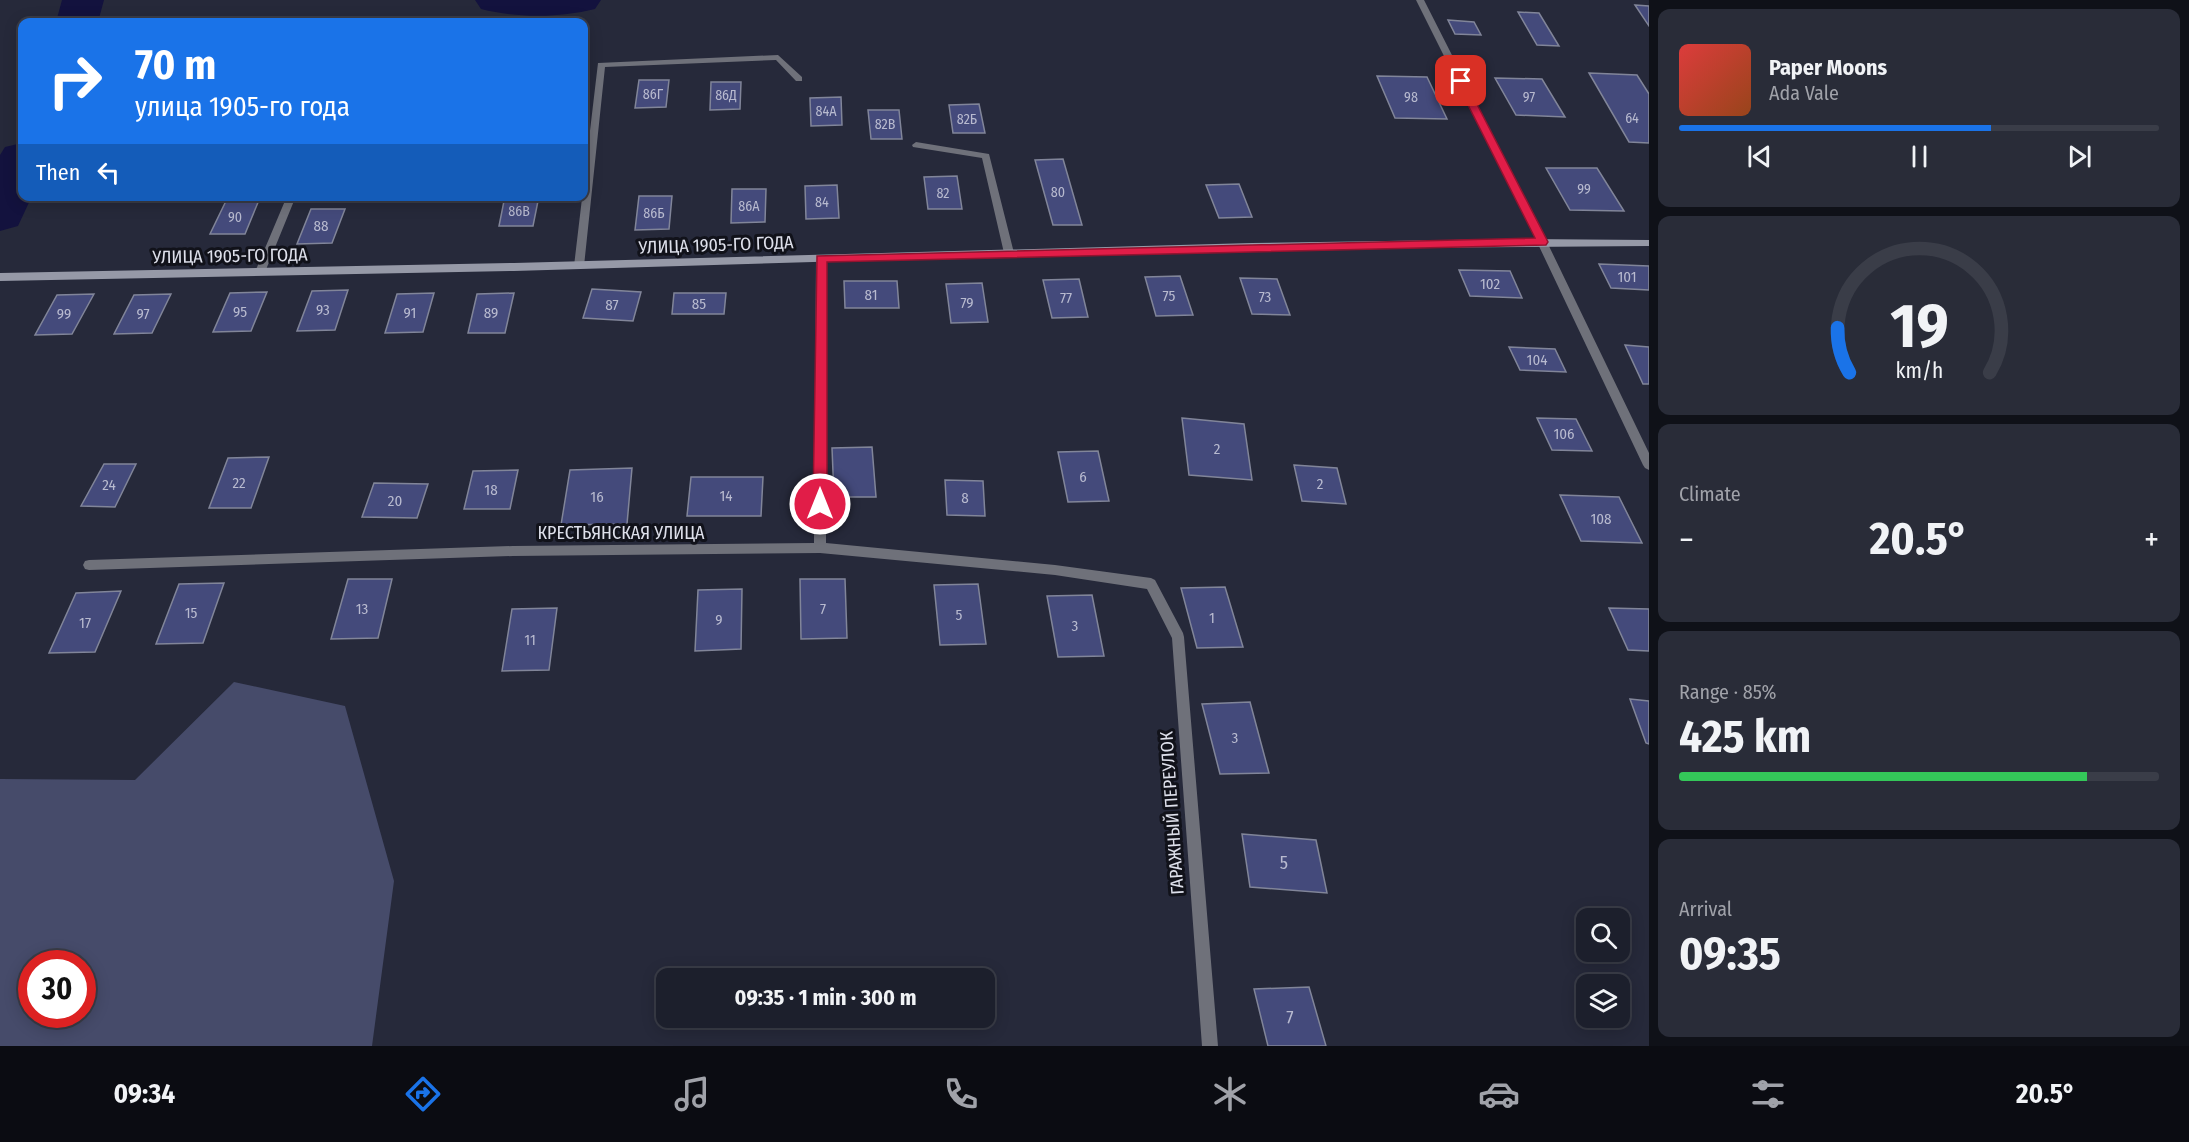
<!DOCTYPE html>
<html lang="en">
<head>
<meta charset="utf-8">
<style>
  body { margin:0; font-family:"Fira Sans Condensed",sans-serif; background:#292c38; color:#f1f3f6; height:100vh; display:flex; flex-direction:column; font-size:22px; white-space:nowrap }
  * { box-sizing:border-box; margin:0 }
  p { font-size:20px; color:#a0a2a9 }
  .icon { flex:none; width:33px; height:33px; fill:none; stroke:currentColor; stroke-width:2; stroke-linecap:round; stroke-linejoin:round }
  .map { position:relative; flex:1; overflow:hidden }
  .sheet { display:flex; flex-direction:column; gap:9px; padding:9px; background:#0f1118; width:540px }
  .sheet>* { flex:none }
  .hud { position:absolute; left:18px; top:18px; width:570px; height:183px; border-radius:12px; box-shadow:0 3px 15px #0003,0 0 0 2px #3a3d48; background:#1a73e8; color:#fff; overflow:hidden }
  .tools { position:absolute; left:1576px; top:908px; display:grid; gap:12px }
  .tools a { display:grid; place-items:center; width:54px; height:54px; border-radius:12px; background:#1c1f2c; box-shadow:0 3px 15px #0003,0 0 0 2px #3a3d48; font-size:30px }
  .speed { position:absolute; left:18px; top:950px; display:flex; gap:12px; font-size:30px; font-weight:700; text-align:center }
  .speed>* { display:grid; place-content:center; width:78px; height:78px; border-radius:50%; background:#1c1f2c; box-shadow:0 3px 15px #0003,0 0 0 2px #3a3d48; line-height:1 }
  .speed .limit { border:9px solid #d22; background:#fff; color:#111 }
  .pin { position:absolute; display:grid; place-items:center; width:51px; height:51px; color:#fff; margin:-26px; border-radius:12px; box-shadow:0 3px 9px #0006 }
  .me { position:absolute; width:66px; margin:-33px; rotate:0deg; stroke-linejoin:round; filter:drop-shadow(0 0 4px #0008) }
  .turn { display:flex; align-items:center; gap:21px; height:126px; padding:0 18px; font-size:27px }
  .turn .icon { width:78px; height:78px; stroke-width:2.5 }
  .turn b { display:block; font-size:42px; line-height:51px }
  .then { display:flex; align-items:center; height:57px; padding:0 18px; background:#0003; gap:12px; font-size:22px }
  .big { font-size:45px; font-weight:700; line-height:1.1 }
  .sheet .card { flex:1; display:flex; flex-direction:column; justify-content:center; gap:9px; min-width:0; padding:0 21px; border-radius:12px; background:#292c38 }
  .sheet .dial { align-items:center; gap:0 }
  .dial svg { height:156px; overflow:visible; fill:none; stroke:#3a3d48; stroke-width:7; stroke-linecap:round; text-anchor:middle }
  .dial text { fill:#f1f3f6; stroke:none }
  .song { display:flex; align-items:center; gap:18px }
  .cover { width:72px; height:72px; border-radius:9px; background:linear-gradient(135deg,hsl(0 70% 55%),hsl(20 70% 35%)) }
  .played { height:6px; border-radius:3px; background:linear-gradient(90deg,#1a73e8 65%,#3a3d48 65%) }
  .keys { display:flex; justify-content:space-around; direction:ltr }
  .heat { display:flex; justify-content:space-between; align-items:center; font-size:33px; direction:ltr }
  .charge { height:9px; border-radius:4px; background:linear-gradient(90deg,#34c759 85%,#3a3d48 0) }
  .trip { position:absolute; left:656px; top:968px; width:339px; height:60px; border-radius:12px; background:#1c1f2c; box-shadow:0 3px 15px #0003,0 0 0 2px #3a3d48; font-weight:700; line-height:60px; text-align:center }
  .tab-bar { display:flex; height:96px; justify-content:space-around; align-items:center; background:#0b0c12; color:#a0a2a9 }
  .tab-bar .icon { width:42px; height:42px }
  .tab-bar .on { color:#1a73e8 }
  .tab-bar b { font-size:27px; color:#f1f3f6 }
  main { display:flex; flex:1; min-height:0 }
  .map>svg:first-child { display:block }
  .green { fill:#464b6a; fill-rule:evenodd }
  .lines { fill:none; stroke-linecap:round; stroke-linejoin:round }
  .river { fill:#13123e; fill-rule:evenodd }
  .building { fill:#444a7b; stroke:#818599; stroke-width:1.5 }
  .lane { fill:#6f717a; fill-rule:evenodd }
  .street { fill:#6f717a; fill-rule:evenodd }
  .secondary { fill:#9699a7; fill-rule:evenodd }
  .route { fill:#e11d48; stroke:#92132f; stroke-width:1.5 }
  .labels { text-anchor:middle; stroke-width:6; stroke-linejoin:round; paint-order:stroke }
  .far-number-label { font-size:14px; fill:#b8bacf }
  .number-label { font-size:15px; fill:#b8bacf }
  .street-label { font-size:18px; fill:#dee0eb; stroke:#11121a }
  .near-number-label { font-size:18px; fill:#b8bacf }
</style>
</head>
<body>
<main>
<div class="map">
<svg width="1649" height="1046" viewBox="0 0 1649 1046">
  <rect width="100%" height="100%" fill="#26293a"/>
  <path class="green" d="M234 682 345 706 394 881 372 1046H0V779L135 780ZM32 963H82V1014H32Z"/>
  <g class="lines">
    <path class="river" d="M62 0H104L98 22H56Z
      M475 0H601L595 9C559 18 517 18 481 9Z
      M22 143V196H32L18 226 0 231V155L5 147Z"/>
  </g>
  <path class="building" d="M1635 5 1649 6V26Z
    M1518 12 1539 13 1559 46 1537 45Z
    M1448 20 1474 22 1481 35 1455 34Z
    M1589 73 1637 75 1649 94V143L1629 142Z
    M1377 76 1427 77 1447 119 1395 118Z
    M1495 78 1542 79 1565 117 1516 115Z
    M639 80H669L666 107 635 108Z
    M711 82H741L740 109 710 110Z
    M841 97 842 125 811 126 810 98Z
    M979 104 985 133H953L949 105Z
    M868 110H899L902 139H871Z
    M1063 159 1082 225H1053L1035 160Z
    M1546 168H1597L1624 211 1570 210Z
    M957 176 962 209H928L924 177Z
    M1239 184 1252 217 1219 218 1206 185Z
    M837 185 839 218 806 219 805 186Z
    M732 189H766L765 222 731 223Z
    M505 196H539L533 226H499Z
    M639 196H672L669 229 635 230Z
    M259 200 245 234H210L226 201Z
    M311 209H345L332 243 297 244Z
    M1599 264 1649 266V290L1611 288Z
    M1459 270 1510 271 1522 298 1470 296Z
    M1180 276 1193 315 1156 316 1145 277Z
    M1240 278 1277 279 1290 315 1252 314Z
    M1079 279 1088 317 1052 318 1043 280Z
    M844 281H897L899 308H845Z
    M982 283 988 322 951 323 946 284Z
    M592 289 641 292 633 321 583 318Z
    M348 290 335 330 297 331 312 291Z
    M267 292 251 331 213 332 230 293Z
    M434 293 423 332 385 333 397 294Z
    M514 293 505 333H468L477 294Z
    M674 293H726L724 314H672Z
    M94 294 72 334 35 335 57 295Z
    M171 294 152 333 114 334 134 295Z
    M1625 345 1649 347V384H1643Z
    M1509 347 1555 349 1566 372 1520 370Z
    M1182 418 1244 424 1252 480 1189 475Z
    M1537 418 1576 419 1592 451 1552 450Z
    M872 447 876 497H834L832 448Z
    M1098 451 1109 501 1068 502 1058 452Z
    M269 457 251 508H209L228 458Z
    M104 464H136L115 507 81 506Z
    M1294 465 1337 468 1346 504 1302 501Z
    M632 468 627 524 561 525 570 470Z
    M518 470 510 509H464L473 471Z
    M691 477H763L761 516H687Z
    M945 480 983 481 985 516 947 515Z
    M374 483 428 484 417 518 362 517Z
    M1560 495 1619 497 1642 543 1581 541Z
    M348 579H392L378 638 331 639Z
    M800 579H845L847 638 801 639Z
    M224 583 203 643 156 644 179 584Z
    M978 584 986 644 940 645 934 585Z
    M1225 587 1243 647 1197 648 1181 588Z
    M742 589 741 649 695 651 698 590Z
    M121 591 95 652 49 653 76 593Z
    M1092 595 1104 656 1058 657 1047 596Z
    M557 608 549 670 502 671 512 609Z
    M1609 608 1649 609V651L1628 650Z
    M1630 699 1649 701V744L1646 743Z
    M1250 702 1269 773 1220 774 1202 704Z
    M1242 834 1316 840 1327 893 1250 887Z
    M1309 987 1326 1046H1268L1254 989Z"/>
  <g class="lines">
    <path class="lane" d="M778 55 802 77V81H796L776 60 605 67 584 266 583 268H575L574 266 598 63Z
      M916 142 989 154 1014 253 1012 255 1009 256 1004 253 982 158 913 147 912 145Z
      M287 196H296L265 272 264 275H256L255 272Z"/>
    <path class="street" d="M1416 0H1424L1547 242 1649 453V470L1645 468 1643 465 1537 242Z
      M821 255 826 258V543L1055 565 1151 578 1155 580 1183 633 1184 637 1218 1046H1202L1172 638 1147 589 1055 575 820 553 513 556 89 570 85 569 83 565 85 561 89 560 513 546 814 543 816 258Z"/>
    <path class="secondary" d="M1517 239 1649 240V246L1252 249 514 271 0 281V273L514 263 1252 243Z"/>
  </g>
  <path class="route" d="M1461 78 1465 81 1548 242 1546 245 827 262V504L825 508H815L813 504 817 256 1535 238 1456 81Z"/>
  <g class="labels">
    <g class="far-number-label">
      <text x="653" y="99">86Г</text>
      <text x="726" y="100">86Д</text>
      <text x="1411" y="102">98</text>
      <text x="1529" y="102">97</text>
      <text x="826" y="116">84А</text>
      <text x="1632" y="123">64</text>
      <text x="967" y="124">82Б</text>
      <text x="885" y="129">82В</text>
      <text x="1584" y="194">99</text>
      <text x="1058" y="197">80</text>
      <text x="943" y="198">82</text>
      <text x="822" y="207">84</text>
      <text x="749" y="211">86А</text>
      <text x="519" y="216">86В</text>
      <text x="654" y="218">86Б</text>
      <text x="235" y="222">90</text>
    </g>
    <g class="number-label">
      <text x="321" y="231">88</text>
      <text x="1627" y="282">101</text>
      <text x="1490" y="289">102</text>
      <text x="871" y="300">81</text>
      <text x="1169" y="301">75</text>
      <text x="1265" y="302">73</text>
      <text x="1066" y="303">77</text>
      <text x="967" y="308">79</text>
      <text x="699" y="309">85</text>
      <text x="612" y="310">87</text>
      <text x="323" y="315">93</text>
      <text x="240" y="317">95</text>
      <text x="410" y="318">91</text>
      <text x="491" y="318">89</text>
      <text x="64" y="319">99</text>
      <text x="143" y="319">97</text>
      <text x="1537" y="365">104</text>
      <text x="1564" y="439">106</text>
      <text x="1217" y="454">2</text>
      <text x="1083" y="482">6</text>
      <text x="239" y="488">22</text>
      <text x="1320" y="489">2</text>
      <text x="109" y="490">24</text>
      <text x="491" y="495">18</text>
      <text x="726" y="501">14</text>
      <text x="597" y="502">16</text>
      <text x="965" y="503">8</text>
      <text x="395" y="506">20</text>
      <text x="1601" y="524">108</text>
      <text x="362" y="614">13</text>
      <text x="823" y="614">7</text>
      <text x="191" y="618">15</text>
      <text x="959" y="620">5</text>
      <text x="1212" y="623">1</text>
      <text x="719" y="625">9</text>
      <text x="85" y="628">17</text>
      <text x="1075" y="631">3</text>
      <text x="530" y="645">11</text>
      <text x="1235" y="743">3</text>
    </g>
    <g class="street-label">
      <text transform="translate(716 245) rotate(-2)" y="6">УЛИЦА 1905-ГО ГОДА</text>
      <text transform="translate(230 256) rotate(-1)" y="6">УЛИЦА 1905-ГО ГОДА</text>
      <text x="621" y="539">КРЕСТЬЯНСКАЯ УЛИЦА</text>
      <text transform="translate(1172 813) rotate(-94)" y="6">ГАРАЖНЫЙ ПЕРЕУЛОК</text>
    </g>
    <g class="near-number-label">
      <text x="1284" y="869">5</text>
      <text x="1290" y="1024">7</text>
    </g>
  </g>
</svg>
<div class="tools">
<a><svg class="icon" aria-label="search" viewBox="0 0 24 24"><circle cx="10" cy="10" r="6"/><path d="M15 15l6 6"/></svg></a>
<a><svg class="icon" aria-label="layers" viewBox="0 0 24 24"><path d="M12 4l9 5-9 5-9-5zM3 14l9 5 9-5"/></svg></a>
</div>
<div class="speed"><div class="limit">30</div></div>
<div class="pin" style="left:1461px;top:81px;background:#d93025"><svg class="icon" aria-label="arrive" viewBox="0 0 24 24"><path d="M6 21V4h12l-3 4 3 4H6"/></svg></div>
<svg class="me" style="left:820px;top:504px" viewBox="-20 -20 40 40"><circle r="17" fill="#e11d48" stroke="#fff" stroke-width="3"/><path d="M0-11L8 9 0 5-8 9z" fill="#fff"/></svg>
<div class="trip">09:35 · 1 min · 300 m</div>
<div class="hud">
<div class="turn"><svg class="icon" aria-label="right" viewBox="0 0 24 24"><path d="M7 20v-9h11M14 6l5 5-5 5"/></svg><div><b>70 m</b>улица 1905-го года</div></div>
<div class="then">Then<svg class="icon" aria-label="left" viewBox="0 0 24 24"><path d="M17 20v-9H6M10 6l-5 5 5 5"/></svg></div>
</div>
</div>
<section class="sheet">
<div class="card">
<div class="song"><i class="cover"></i><div><b>Paper Moons</b><p>Ada Vale</p></div></div>
<div class="played"></div>
<div class="keys"><svg class="icon" aria-label="previous" viewBox="0 0 24 24"><path d="M18 5L8 12l10 7zM5 5v14"/></svg><svg class="icon" aria-label="pause" viewBox="0 0 24 24"><path d="M8 5v14M16 5v14"/></svg><svg class="icon" aria-label="next" viewBox="0 0 24 24"><path d="M6 5l10 7-10 7zM19 5v14"/></svg></div>
</div>
<div class="card dial"><svg viewBox="0 0 100 80">
<path d="M14 69A42 42 0 1 1 86 69"/>
<path d="M14 69A42 42 0 0 1 8 46" stroke="#1a73e8"/>
<text x="50" y="56" font-size="32" font-weight="700">19</text>
<text x="50" y="72" font-size="11">km/h</text>
</svg></div>
<div class="card"><p>Climate</p>
<div class="heat"><a>−</a><b class="big">20.5°</b><a>+</a></div>
</div>
<div class="card"><p>Range · 85%</p><b class="big">425 km</b><div class="charge"></div></div>
<div class="card"><p>Arrival</p><b class="big">09:35</b></div>
</section>
</main>
<nav class="tab-bar">
<b>09:34</b>
<svg class="icon on" aria-label="directions" viewBox="0 0 24 24"><path d="M12 3l9 9-9 9-9-9zM9 14v-3h6M13 9l2 2-2 2"/></svg>
<svg class="icon" aria-label="music" viewBox="0 0 24 24"><path d="M9 18V5l10-2v13"/><circle cx="6" cy="18" r="3"/><circle cx="16" cy="16" r="3"/></svg>
<svg class="icon" aria-label="phone" viewBox="0 0 24 24"><path d="M5 4h4l2 5-3 2q2 4 5 5l2-3 5 2v4C11 20 4 13 5 4z"/></svg>
<svg class="icon" aria-label="climate" viewBox="0 0 24 24"><path d="M12 3v18M4 7l16 10M4 17L20 7"/></svg>
<svg class="icon" aria-label="car" viewBox="0 0 24 24"><path d="M5 17H2v-5l4-1 3-4h7l3 4 3 1v5h-3M9 17h6M6 11h13"/><circle cx="7" cy="17" r="2"/><circle cx="17" cy="17" r="2"/></svg>
<svg class="icon" aria-label="filters" viewBox="0 0 24 24"><path d="M4 7h16M4 17h16"/><circle cx="9" cy="7" r="2"/><circle cx="15" cy="17" r="2"/></svg>
<b>20.5°</b>
</nav>
</body>
</html>
